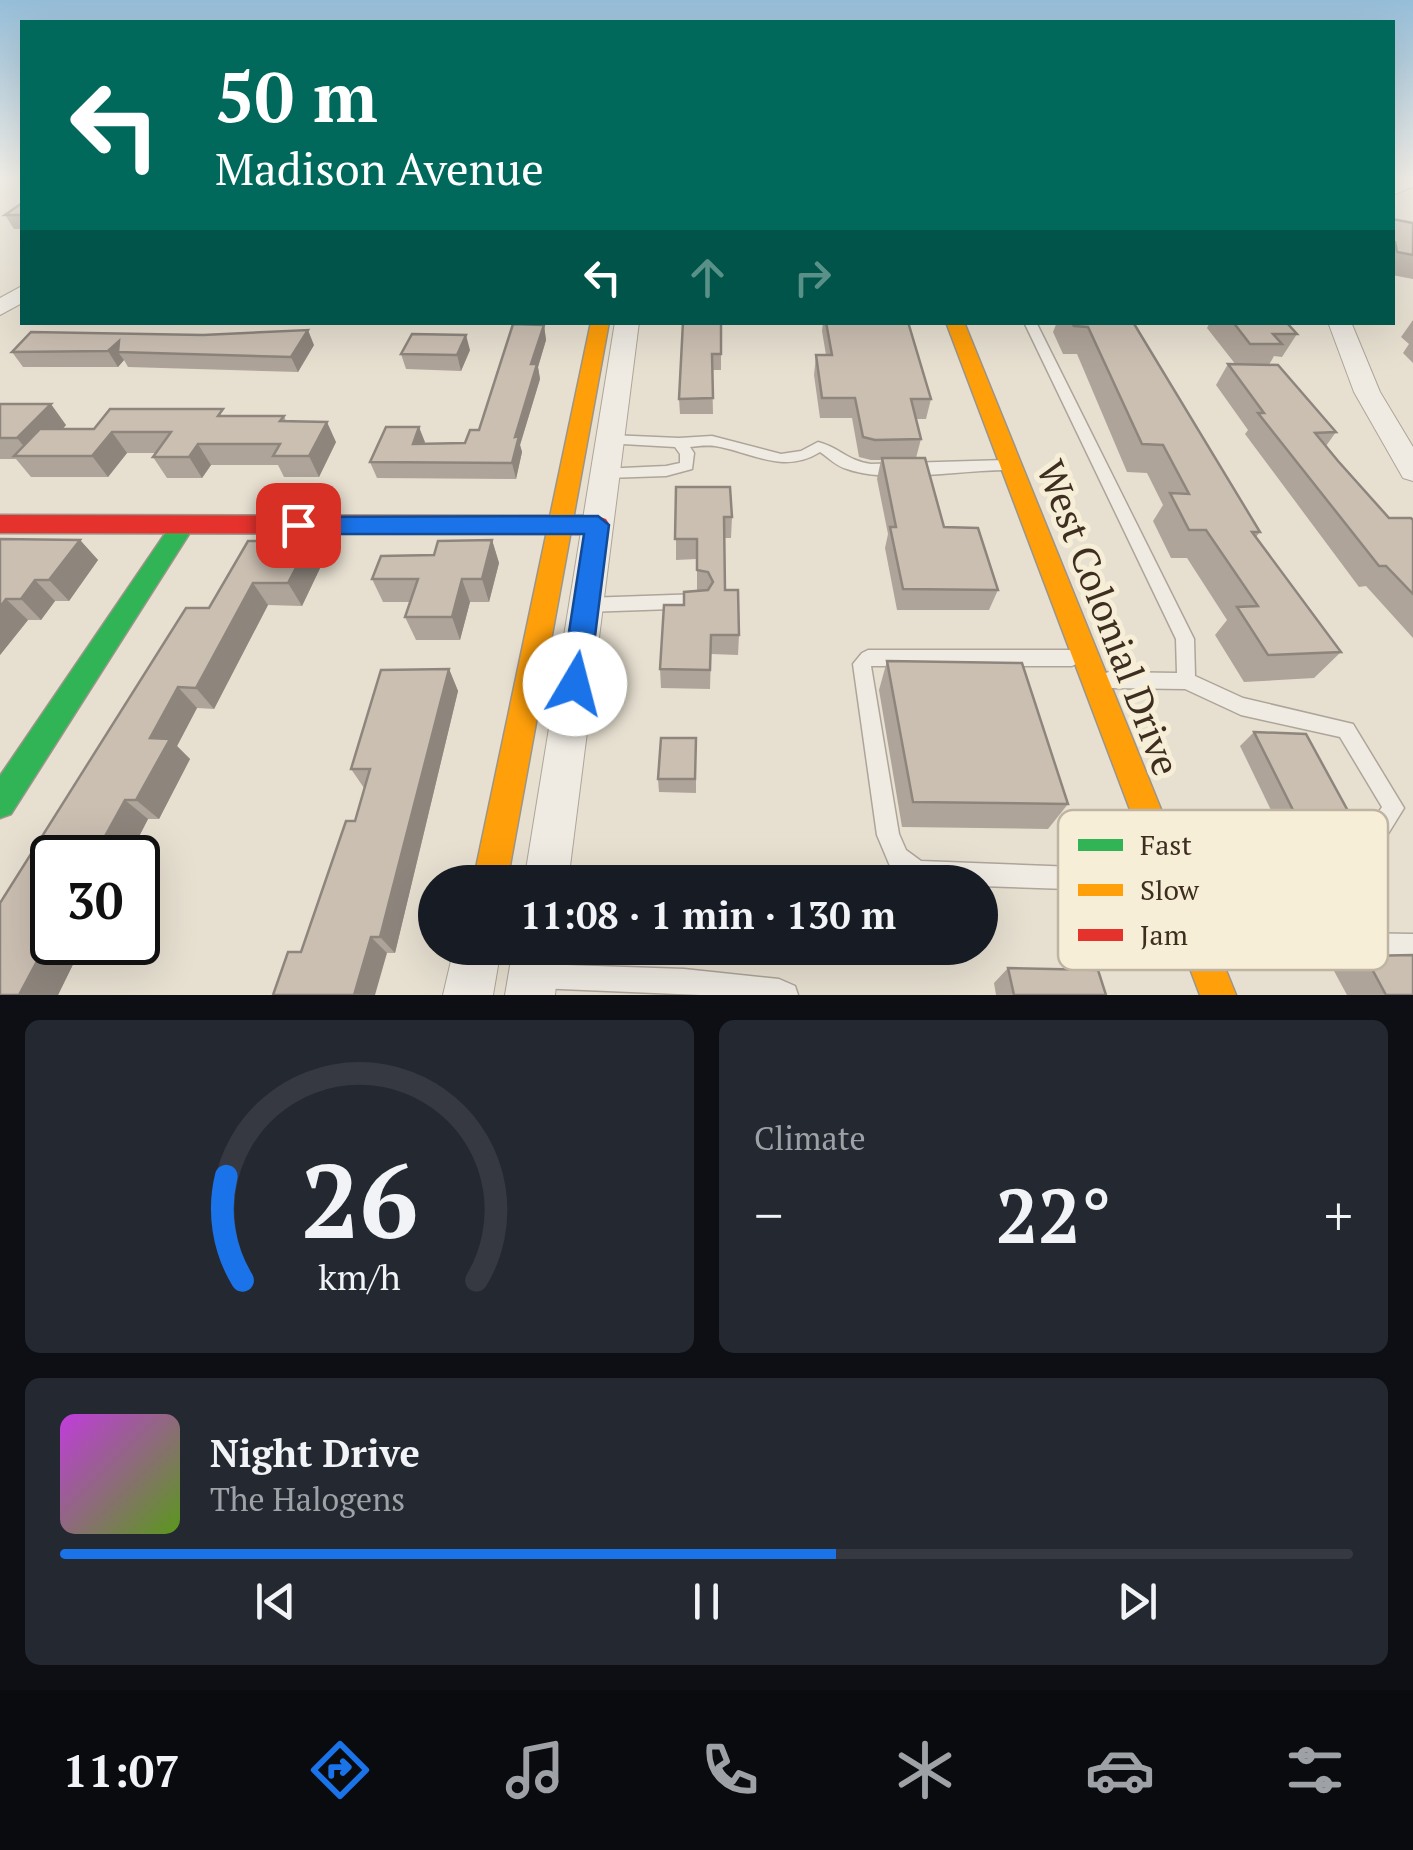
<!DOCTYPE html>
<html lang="en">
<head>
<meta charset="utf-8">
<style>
  body { margin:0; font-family:"PT Serif",serif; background:#242831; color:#f1f3f6; height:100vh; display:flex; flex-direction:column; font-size:38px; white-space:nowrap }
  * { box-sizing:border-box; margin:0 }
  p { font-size:32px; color:#9ea1a6 }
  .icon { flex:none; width:55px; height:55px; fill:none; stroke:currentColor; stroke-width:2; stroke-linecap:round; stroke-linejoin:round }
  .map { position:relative; height:995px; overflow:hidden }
  .sheet { display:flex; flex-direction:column; gap:25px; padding:25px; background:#0d0f14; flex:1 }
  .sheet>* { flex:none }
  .hud { position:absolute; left:20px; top:20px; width:1375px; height:305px; border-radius:0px; box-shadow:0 10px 40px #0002; background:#00695c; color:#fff; overflow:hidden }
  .speed { position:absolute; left:30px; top:835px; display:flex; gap:20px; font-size:50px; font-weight:700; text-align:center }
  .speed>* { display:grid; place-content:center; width:130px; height:130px; border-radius:50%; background:#171b24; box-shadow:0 10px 40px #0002; line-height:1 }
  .speed .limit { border:5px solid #111; border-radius:15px; background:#fff; color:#111 }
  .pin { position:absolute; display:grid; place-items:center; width:85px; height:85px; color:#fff; margin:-42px; border-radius:20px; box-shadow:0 5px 15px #0006 }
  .me { position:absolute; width:110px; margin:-55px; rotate:8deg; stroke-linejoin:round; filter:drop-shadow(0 0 8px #0008) }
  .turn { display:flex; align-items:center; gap:35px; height:210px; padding:0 30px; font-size:45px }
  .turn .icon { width:130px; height:130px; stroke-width:2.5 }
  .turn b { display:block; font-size:70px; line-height:85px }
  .lanes { display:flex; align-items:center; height:95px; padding:0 30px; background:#0003; justify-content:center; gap:50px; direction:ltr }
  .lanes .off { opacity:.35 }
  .big { font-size:75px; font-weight:600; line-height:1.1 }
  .sheet .card { flex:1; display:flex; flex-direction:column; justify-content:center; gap:15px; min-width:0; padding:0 35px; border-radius:15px; background:#242831 }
  .sheet .dial { align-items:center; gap:0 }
  .dial svg { height:260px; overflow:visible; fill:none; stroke:#363941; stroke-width:7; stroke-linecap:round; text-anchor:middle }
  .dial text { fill:#f1f3f6; stroke:none }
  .song { display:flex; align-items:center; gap:30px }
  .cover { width:120px; height:120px; border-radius:15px; background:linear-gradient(135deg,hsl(290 70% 55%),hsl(90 70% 35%)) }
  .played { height:10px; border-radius:5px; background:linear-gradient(90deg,#1a73e8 60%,#363941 60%) }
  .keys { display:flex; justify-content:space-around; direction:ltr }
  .heat { display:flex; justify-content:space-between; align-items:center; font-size:55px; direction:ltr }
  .sheet .tiles { flex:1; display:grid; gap:25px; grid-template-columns:1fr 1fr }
  .card:last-child { grid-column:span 2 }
  .trip { position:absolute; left:418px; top:865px; width:580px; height:100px; border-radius:50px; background:#171b24; box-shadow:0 10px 40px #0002; font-weight:600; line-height:100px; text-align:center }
  .tabs { display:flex; height:160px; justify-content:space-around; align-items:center; background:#090b0e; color:#9ea1a6 }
  .tabs .icon { width:70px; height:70px }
  .tabs .current { color:#1a73e8 }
  .tabs b { font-size:45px; color:#f1f3f6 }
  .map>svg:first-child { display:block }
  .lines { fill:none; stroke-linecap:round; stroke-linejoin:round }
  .lane-casing { stroke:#ada599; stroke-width:3 }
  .street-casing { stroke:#ada599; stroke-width:2 }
  .fast-casing { stroke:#9c958a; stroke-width:3 }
  .slow-casing { stroke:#9c958a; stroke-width:3 }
  .jam-casing { stroke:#9c958a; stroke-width:3 }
  .lane { fill:#efebe3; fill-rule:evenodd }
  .street { fill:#efebe3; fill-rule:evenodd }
  .fast { fill:#30b455; fill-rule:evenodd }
  .slow { fill:#ff9f0a; fill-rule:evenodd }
  .jam { fill:#e5322d; fill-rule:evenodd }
  .wall { fill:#afa499 }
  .shaded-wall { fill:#8e867d }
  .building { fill:#cbbfb2; stroke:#8e867d; stroke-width:2.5 }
  .route { fill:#1a73e8; stroke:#114b97; stroke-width:2.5 }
  .labels { text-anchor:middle; stroke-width:10; stroke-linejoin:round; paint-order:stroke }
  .near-street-label { font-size:38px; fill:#3d2e20; stroke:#f7eed8 }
  .key { fill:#f7eed8; stroke:#bfb4a1; stroke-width:2.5 }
  .key-label { font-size:28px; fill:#3d2e20 }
</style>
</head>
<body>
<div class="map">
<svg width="1413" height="995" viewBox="0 0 1413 995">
  <rect width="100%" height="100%" fill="#e7e0d1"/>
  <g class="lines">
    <defs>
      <path id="lane" d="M1024 322H1036L1194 639 1195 676 1243 698 1353 724 1404 808 1373 858 1365 861 1180 855 1172 852 1169 844 1172 836 1180 833 1360 839 1382 807 1340 737 1241 715 1185 689 1109 688 1102 686 1100 680 1102 674 1109 672 1177 673 1176 639Z
        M610 435 679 438 712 436 781 454 801 451 818 442C841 448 845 460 871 464L1006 460 1013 465 1006 470C960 470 889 484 847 469 836 466 829 458 820 452 783 475 752 452 715 446 707 445 698 446 690 447L694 453 692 469 666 476 606 478 601 477 599 473 601 469 666 466 680 463V454L675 447 605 443 603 440Z
        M701 594 707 596 709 601 707 606 701 608 586 612 580 610 577 605 580 600 586 598Z
        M868 650H1072L1078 653 1081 658 1078 663 1072 666H871L899 834 906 850 921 861 1155 870 1163 873 1166 881 1163 889 1155 892 980 886V882H916L890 866 877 835 853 664 862 653Z
        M1221 931 1413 934V958L1221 955 1213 951 1209 943 1213 935Z
        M537 964 684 969 779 979 795 986 798 995H701L537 988 528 985 525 976 528 967Z"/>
      <path id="street" d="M1398 180H1413V187L1392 195V183Z
        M22 286V303L0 315V298Z
        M615 322H639L568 882H524Z
        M1328 322H1351L1380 392 1413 447V481L1403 478 1354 392Z
        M454 948H501L493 995H443Z
        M513 948H560L555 995H505Z"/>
      <path id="fast" d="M183 516 191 519 195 525 191 531 11 814 0 818V776L175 519Z"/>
      <path id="slow" d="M591 322H609L507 882H473Z
        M946 322H964L1236 995H1200Z"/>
      <path id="jam" d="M0 515 598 516 606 519 610 525 606 531 598 534 0 533Z"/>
    </defs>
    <use href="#lane" class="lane-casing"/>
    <use href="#street" class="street-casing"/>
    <use href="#fast" class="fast-casing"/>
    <use href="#slow" class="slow-casing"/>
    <use href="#jam" class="jam-casing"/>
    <use href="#lane" class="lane"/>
    <use href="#street" class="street"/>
    <use href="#fast" class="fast"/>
    <use href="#slow" class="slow"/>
    <use href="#jam" class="jam"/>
  </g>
  <path class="wall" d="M22 203V229H14L5 215Z
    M1392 219 1413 223V279L1392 275Z
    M1413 320V363L1403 353 1409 344 1401 337Z
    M721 322V370H712L713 414H680L679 399Z
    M823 322H908L931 399 926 419H916L921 439 916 458 944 527 998 590 989 610H897L885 548 888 534 877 479 881 460H871L859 457 852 418H820L814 375 816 355H826L822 331Z
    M1057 322H1133L1260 532 1256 537 1341 652 1314 678 1244 682 1215 635 1227 620 1187 558H1171L1153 521 1163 505 1147 473 1127 472 1077 354H1063L1053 332Z
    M1210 322H1286L1297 334 1282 357 1274 356 1269 365 1336 432 1326 446 1389 518 1413 520V638L1366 586 1359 587 1245 434 1248 430 1216 385 1228 364 1236 365 1207 328Z
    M544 325 546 340 538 367 540 379 520 445 522 452 516 479 377 478 370 462 419 427 424 444 465 443 479 430Z
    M314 345 298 372 128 367 124 360 118 367H23L12 352Z
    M470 350 461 371 406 369 401 354Z
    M0 404 66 425 63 429H94L226 416H284L286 421 336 442 319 477H284L278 465H211L202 478H167L153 457 156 453H127L108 477H31L16 459H0Z
    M676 487 732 517 731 538H724L725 590 739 635 738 655 711 654 710 689 661 688 660 669 684 605 697 590V559L676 560Z
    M0 539 80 540 98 560 69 601H55L41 620H28L0 655Z
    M492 540 499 563 489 602H470L460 640H416L405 617 410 602H383L372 579 434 555Z
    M248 541H310L322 564 302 606 268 605 214 709 197 708 177 746 190 759 159 819H148L128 858H52V942H84L58 995H0V903L186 608H209Z
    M887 661 1068 804 1048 829 902 827 879 690Z
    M449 669 458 691 395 953 301 952 355 821 364 788 351 769Z
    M1254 732 1354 822 1335 834 1282 833 1240 746Z
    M696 738V793L659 792 658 779Z
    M1365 956 1413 995H1347L1334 971Z
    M1008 968 1106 995H996L994 983Z"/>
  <path class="shaded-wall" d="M544 325 546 340 538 367 540 379 520 445 522 452 516 479 512 463 515 437 531 364Z
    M308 330 314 345 298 372 291 357Z
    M466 335 470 350 461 371 457 355Z
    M119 341 118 352 124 360 118 367 108 351Z
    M51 404 66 425 37 456H32L17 438Z
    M327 422 336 442 319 477 309 456Z
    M419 427 425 442 418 459 413 444Z
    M112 432 127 453 108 477 92 456Z
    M198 444 211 465 202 478 189 457Z
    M80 540 98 560 69 601 49 580Z
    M492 540 499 563 489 602 482 579Z
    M310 541 322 564 302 606 288 583Z
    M462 579 470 602 460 640 452 617Z
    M35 580 55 601 41 620 21 599Z
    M253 583 268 605 214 709 196 688Z
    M6 599 28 620 0 655V607Z
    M449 669 458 691 395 953 380 937Z
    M178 687 197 708 177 746 190 759 159 819 136 800 150 738Z
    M125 800 148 819 128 858H93Z
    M52 933V942H84L58 995H19Z
    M371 937 387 953 375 995H354Z"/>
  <path class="building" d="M22 203V215H5Z
    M1392 219 1413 223V255L1397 252 1395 242 1392 241Z
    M683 322H721V354H712L713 398 679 399Z
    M826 322H908L931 399H911L921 439 875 440 863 437 855 398H822L816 355H832Z
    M1071 322H1133L1260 532H1252L1341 652 1268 655 1237 607 1258 606 1206 530H1189L1170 493 1189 494 1163 445 1142 444 1088 327 1074 326Z
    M1233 322H1286L1297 334H1273L1282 344H1250Z
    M513 324 544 325 531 364H537L515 437 519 436 512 463 370 462 386 427H419L413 444 465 443 470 430H479Z
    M308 330 291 357 118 352 119 341 108 351 12 352 31 332 203 335Z
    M412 334 466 335 457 355 401 354Z
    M1228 364 1278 365 1336 432 1315 433 1338 461 1389 518H1411L1413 520V594L1386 566H1379L1258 413H1264Z
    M0 404H51L17 438H0Z
    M110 409H223L218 416H284L280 421 327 422 309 456H273L280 444H198L189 457H153L171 432H112L92 456H14L40 429H94Z
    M882 458H925L944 527 978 528 998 590 903 589 890 527H896Z
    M676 487H730L732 517H724L725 590H738L739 635H711L710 670 660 669 664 605H684V592L708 590 713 582 708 572 697 570V539H675Z
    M0 539 80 540 49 580H35L21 599H6L0 607Z
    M492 540 482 579H462L452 617H405L418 579H372L381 556 434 555 438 541Z
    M248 541H310L288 583H253L196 688 178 687 150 738 170 739 136 800H125L93 858H52V933L19 995H0V903L186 608H209Z
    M887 661 1022 663 1068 804 913 802Z
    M449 669 380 937H371L354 995H273L288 952H301L346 821H355L370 769H351L381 670Z
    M1254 732 1306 734 1354 822 1298 820Z
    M661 738H696L695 779H658Z
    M1413 955V995H1386L1365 956Z
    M1008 968 1098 970 1106 995H1014Z"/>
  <linearGradient id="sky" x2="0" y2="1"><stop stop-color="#96bed9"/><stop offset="0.56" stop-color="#f4f1ea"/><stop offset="1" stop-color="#f4f1ea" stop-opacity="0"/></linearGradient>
  <rect width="1413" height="319" fill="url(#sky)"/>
  <path class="route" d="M598 516 609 525 589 684 585 693 575 697 565 693 561 684 584 534H298L286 525 298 517Z"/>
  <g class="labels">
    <g class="near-street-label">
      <text transform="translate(1108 618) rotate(69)" y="13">West Colonial Drive</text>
    </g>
  </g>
  <rect x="1058" y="810" width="330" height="160" rx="15" class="key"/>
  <rect x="1078" y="839" width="45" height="12" fill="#30b455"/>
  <rect x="1078" y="884" width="45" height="12" fill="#ff9f0a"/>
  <rect x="1078" y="929" width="45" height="12" fill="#e5322d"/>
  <g class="key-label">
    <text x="1140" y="855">Fast</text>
    <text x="1140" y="900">Slow</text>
    <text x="1140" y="945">Jam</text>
  </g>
</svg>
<div class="speed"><div class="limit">30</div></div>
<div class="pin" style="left:298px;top:525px;background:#d93025"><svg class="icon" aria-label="arrive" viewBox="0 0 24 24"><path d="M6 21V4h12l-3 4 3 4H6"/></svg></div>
<svg class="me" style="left:575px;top:684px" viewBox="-20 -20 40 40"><circle r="19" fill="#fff"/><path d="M0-13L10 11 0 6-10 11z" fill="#1a73e8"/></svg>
<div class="trip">11:08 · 1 min · 130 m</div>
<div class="hud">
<div class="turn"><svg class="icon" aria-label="left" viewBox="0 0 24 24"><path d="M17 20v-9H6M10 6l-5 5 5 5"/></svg><div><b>50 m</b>Madison Avenue</div></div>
<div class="lanes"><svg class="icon" aria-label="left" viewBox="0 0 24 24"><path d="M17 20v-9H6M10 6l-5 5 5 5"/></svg><svg class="icon off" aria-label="ahead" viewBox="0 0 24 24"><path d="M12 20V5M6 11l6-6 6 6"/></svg><svg class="icon off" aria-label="right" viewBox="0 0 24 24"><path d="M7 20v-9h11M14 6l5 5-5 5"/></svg></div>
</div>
</div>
<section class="sheet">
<div class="tiles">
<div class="card dial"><svg viewBox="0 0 100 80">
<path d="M14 69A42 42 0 1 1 86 69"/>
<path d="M14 69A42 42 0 0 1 9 37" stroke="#1a73e8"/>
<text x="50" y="56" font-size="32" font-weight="700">26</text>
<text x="50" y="72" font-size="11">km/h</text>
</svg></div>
<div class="card"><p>Climate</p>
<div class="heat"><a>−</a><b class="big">22°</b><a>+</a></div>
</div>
<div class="card">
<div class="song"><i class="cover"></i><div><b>Night Drive</b><p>The Halogens</p></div></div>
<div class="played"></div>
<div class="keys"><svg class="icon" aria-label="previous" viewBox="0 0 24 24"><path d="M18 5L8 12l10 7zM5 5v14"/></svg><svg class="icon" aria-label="pause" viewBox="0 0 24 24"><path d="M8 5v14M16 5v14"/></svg><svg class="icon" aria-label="next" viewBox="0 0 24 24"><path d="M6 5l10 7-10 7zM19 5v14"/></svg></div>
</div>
</div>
</section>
<nav class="tabs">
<b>11:07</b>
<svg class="icon current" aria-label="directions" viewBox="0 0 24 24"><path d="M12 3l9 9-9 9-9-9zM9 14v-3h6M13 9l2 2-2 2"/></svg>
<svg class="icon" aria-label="music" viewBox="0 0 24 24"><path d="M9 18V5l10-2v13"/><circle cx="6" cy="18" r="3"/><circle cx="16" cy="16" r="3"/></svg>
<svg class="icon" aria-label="phone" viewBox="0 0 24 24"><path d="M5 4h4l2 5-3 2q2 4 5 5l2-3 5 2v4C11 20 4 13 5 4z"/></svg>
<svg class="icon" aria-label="climate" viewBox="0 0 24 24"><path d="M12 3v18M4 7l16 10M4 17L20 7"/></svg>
<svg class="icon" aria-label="car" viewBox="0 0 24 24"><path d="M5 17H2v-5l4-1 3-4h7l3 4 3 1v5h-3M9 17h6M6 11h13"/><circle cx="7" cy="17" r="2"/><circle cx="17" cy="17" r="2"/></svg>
<svg class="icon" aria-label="filters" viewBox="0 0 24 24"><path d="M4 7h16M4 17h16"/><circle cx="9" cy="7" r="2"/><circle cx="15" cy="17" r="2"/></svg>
</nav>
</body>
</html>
